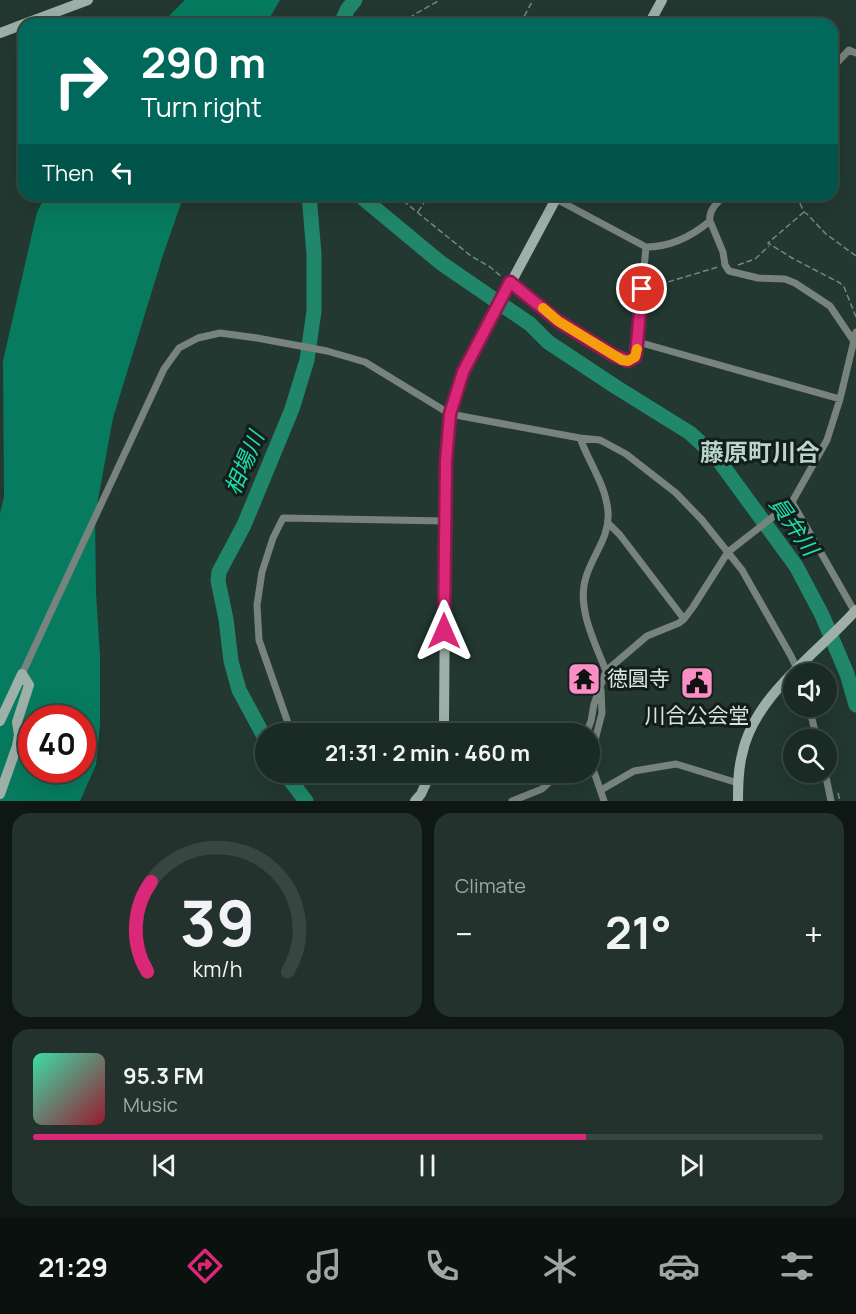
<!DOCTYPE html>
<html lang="en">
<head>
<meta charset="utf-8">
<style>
  body { margin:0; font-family:Manrope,"Noto Sans JP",sans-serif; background:#23322c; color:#f1f3f6; height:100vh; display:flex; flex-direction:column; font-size:22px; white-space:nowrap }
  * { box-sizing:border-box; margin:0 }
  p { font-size:20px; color:#9fa7a6 }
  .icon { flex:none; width:33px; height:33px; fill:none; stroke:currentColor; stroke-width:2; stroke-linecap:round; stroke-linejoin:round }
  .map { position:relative; height:801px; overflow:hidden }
  .drawer { display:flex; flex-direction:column; gap:12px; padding:12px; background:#0e1714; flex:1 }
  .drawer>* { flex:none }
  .banner { position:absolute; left:18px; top:18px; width:820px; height:183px; border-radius:18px; box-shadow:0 6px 24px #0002,0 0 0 2px #384641; background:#00695c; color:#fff; overflow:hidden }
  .controls { position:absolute; left:783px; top:663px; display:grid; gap:12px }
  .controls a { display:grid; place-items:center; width:54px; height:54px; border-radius:50%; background:#1a2a24; box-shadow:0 6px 24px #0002,0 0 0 2px #384641; font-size:30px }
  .speed { position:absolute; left:18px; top:705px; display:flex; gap:12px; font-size:30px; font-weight:700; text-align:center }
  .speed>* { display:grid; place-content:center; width:78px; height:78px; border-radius:50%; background:#1a2a24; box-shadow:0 6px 24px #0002,0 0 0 2px #384641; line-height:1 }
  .speed .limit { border:9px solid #d22; background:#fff; color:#111 }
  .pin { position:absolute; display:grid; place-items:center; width:51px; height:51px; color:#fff; margin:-26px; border:3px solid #fff; border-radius:50%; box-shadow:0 2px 6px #0007 }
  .me { position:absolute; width:66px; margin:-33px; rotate:0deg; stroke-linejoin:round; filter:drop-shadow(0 0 4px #0008) }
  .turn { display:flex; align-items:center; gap:21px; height:126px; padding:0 24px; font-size:27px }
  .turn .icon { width:78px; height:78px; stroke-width:2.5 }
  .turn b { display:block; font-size:42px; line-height:51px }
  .then { display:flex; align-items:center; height:57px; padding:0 24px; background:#0003; gap:12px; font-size:22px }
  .big { font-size:45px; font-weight:700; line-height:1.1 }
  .drawer .widget { flex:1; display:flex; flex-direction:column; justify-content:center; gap:9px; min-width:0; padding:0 21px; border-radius:18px; background:#23322c }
  .drawer .dial { align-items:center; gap:0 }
  .dial svg { height:156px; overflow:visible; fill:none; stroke:#384641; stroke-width:7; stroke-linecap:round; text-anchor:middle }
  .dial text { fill:#f1f3f6; stroke:none }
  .song { display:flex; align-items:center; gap:18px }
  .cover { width:72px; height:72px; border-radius:9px; background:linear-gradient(135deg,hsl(160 70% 55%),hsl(350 70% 35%)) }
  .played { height:6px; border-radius:3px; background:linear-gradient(90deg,#db2777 70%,#384641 70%) }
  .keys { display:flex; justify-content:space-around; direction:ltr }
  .heat { display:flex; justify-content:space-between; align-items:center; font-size:33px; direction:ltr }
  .drawer .tiles { flex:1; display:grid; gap:12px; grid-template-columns:1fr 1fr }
  .widget:last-child { grid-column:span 2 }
  .trip { position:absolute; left:255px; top:723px; width:345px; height:60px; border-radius:30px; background:#1a2a24; box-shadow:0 6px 24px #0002,0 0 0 2px #384641; font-weight:700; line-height:60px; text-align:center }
  .dock { display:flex; height:96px; justify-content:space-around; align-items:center; background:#0a110e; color:#9fa7a6 }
  .dock .icon { width:42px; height:42px }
  .dock .active { color:#db2777 }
  .dock b { font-size:27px; color:#f1f3f6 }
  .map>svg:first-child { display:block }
  .forest { fill:#077b5f; fill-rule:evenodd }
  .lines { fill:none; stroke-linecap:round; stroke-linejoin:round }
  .river { stroke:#20876a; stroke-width:15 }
  .building { fill:#21af89 }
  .path { stroke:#768881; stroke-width:1.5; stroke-dasharray:6 3; stroke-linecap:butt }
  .street { stroke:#78837e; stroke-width:7 }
  .secondary { stroke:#9fb0a9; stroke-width:10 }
  .route-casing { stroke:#8e194d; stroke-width:15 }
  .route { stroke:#db2777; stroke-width:10 }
  .slow { stroke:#f59e0b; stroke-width:10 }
  .labels { text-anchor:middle; stroke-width:6; stroke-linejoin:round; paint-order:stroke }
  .poi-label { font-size:21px; fill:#d7e4df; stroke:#131d19; text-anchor:start }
  .water-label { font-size:22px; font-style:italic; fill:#1ce0af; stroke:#131d19 }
  .quarter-label { font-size:24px; font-weight:bold; fill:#bad5ca; stroke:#131d19 }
</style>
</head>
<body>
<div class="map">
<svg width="856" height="801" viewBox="0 0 856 801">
  <rect width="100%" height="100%" fill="#223830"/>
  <path class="forest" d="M185 0H280L266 24H161Z
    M46 195H184L163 255 113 418 95 516 96 592 100 656V725L96 765 80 801H0V513L4 497 3 361 37 212ZM32 718H82V770H32Z"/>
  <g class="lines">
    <path class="river" d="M341 24 347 10 355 0
      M359 195 441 263 530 324 548 342 616 387 690 433 717 458 796 566 822 615 847 674 856 705
      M266 740 239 690 231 661 226 619 218 581 219 572 244 525 292 409 307 360 314 311V254L309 195
      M284 772 306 801"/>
  </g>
  <path class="building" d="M702 668 707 694 693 697 687 671Z"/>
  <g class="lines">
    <path class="path" d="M402 24 415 14 440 0
      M520 24 533 0
      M396 195 471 256 490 267 502 277
      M796 195 804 212 807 214 826 234 856 256
      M418 212 429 195
      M804 212 768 243 792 258 840 283 844 287 856 317
      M738 265 755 259 769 246
      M651 287 718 267
      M826 752 830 765
      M838 793 840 801"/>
    <path class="street" d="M832 68 849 50 856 53
      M832 79V92
      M556 199 646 247C671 247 691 237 710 221L723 252 725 265 729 271 758 278 785 279 795 283 830 306 853 340
      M710 221C708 210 718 202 725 195
      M510 282 558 321 613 355 628 361 635 357 636 354 646 247
      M638 342 840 399
      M580 438C589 463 606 485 608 512 610 537 593 554 586 577 576 607 595 643 606 671
      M792 502 856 614
      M608 523 620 535 684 619
      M22 674 164 369 179 348 198 338 220 333 257 338 327 351 365 362 450 414 580 438 600 440 626 454 676 493 702 520 742 570 791 656 798 671
      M601 690 602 713 590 760 604 801
      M809 706 817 740
      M296 734 288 723 259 640 257 605 262 572 273 538 283 518 445 521
      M586 734 591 721 594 704 606 671 647 636 679 623 684 619 693 607 728 552 792 502 827 440 840 399 856 332
      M825 772 831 801
      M601 790 634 771 676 764 738 783
      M512 801 542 789 560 772"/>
    <path class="secondary" d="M24 24 88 0
      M649 24 662 0
      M0 33 24 24
      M0 721 22 674 29 685 17 722 19 735 17 746 0 794
      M442 734 444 723 446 461 450 414 463 372 558 195
      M415 801 421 794 431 772
      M738 801C738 785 738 770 742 755 754 695 817 654 856 610"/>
  </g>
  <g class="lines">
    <defs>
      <path id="route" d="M444 631 446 461 450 414 463 372 510 282 558 321 613 355 628 361 635 357 636 354 642 289"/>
    </defs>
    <use href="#route" class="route-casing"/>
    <use href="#route" class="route"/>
    <path class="slow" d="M543 308 558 321 622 360 628 361 635 357 637 349"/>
  </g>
  <defs>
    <symbol id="temple-square" viewBox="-11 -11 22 22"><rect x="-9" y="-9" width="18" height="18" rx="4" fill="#fb8fc5" stroke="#131d19"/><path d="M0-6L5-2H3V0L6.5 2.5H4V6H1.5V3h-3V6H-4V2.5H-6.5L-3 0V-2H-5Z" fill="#111"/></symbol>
    <symbol id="civic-square" viewBox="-11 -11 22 22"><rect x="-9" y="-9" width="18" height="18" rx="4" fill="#fb8fc5" stroke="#131d19"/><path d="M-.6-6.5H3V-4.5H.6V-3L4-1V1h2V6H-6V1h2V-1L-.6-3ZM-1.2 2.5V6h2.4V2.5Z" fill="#111"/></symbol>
  </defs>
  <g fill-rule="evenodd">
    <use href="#temple-square" x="565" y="660" width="38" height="38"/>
    <use href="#civic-square" x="678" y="664" width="38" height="38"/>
  </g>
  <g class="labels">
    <g class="poi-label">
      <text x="607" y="686">徳圓寺</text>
      <text x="697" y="723" text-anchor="middle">川合公会堂</text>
    </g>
    <g class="water-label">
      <text transform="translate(244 463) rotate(-67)" y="8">相場川</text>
      <text transform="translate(794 526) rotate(55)" y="8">員弁川</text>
    </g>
    <g class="quarter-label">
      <text x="760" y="461">藤原町川合</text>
    </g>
  </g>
</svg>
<div class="controls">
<a><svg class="icon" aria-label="sound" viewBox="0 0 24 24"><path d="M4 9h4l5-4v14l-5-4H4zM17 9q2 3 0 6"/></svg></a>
<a><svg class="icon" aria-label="search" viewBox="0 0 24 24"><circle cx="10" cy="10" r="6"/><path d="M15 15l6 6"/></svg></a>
</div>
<div class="speed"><div class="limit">40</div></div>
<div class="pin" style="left:642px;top:289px;background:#d93025"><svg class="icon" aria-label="arrive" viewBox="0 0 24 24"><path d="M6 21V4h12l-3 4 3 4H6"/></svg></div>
<svg class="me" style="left:444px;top:631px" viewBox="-20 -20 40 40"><path d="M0-17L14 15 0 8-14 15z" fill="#db2777" stroke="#fff" stroke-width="4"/></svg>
<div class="trip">21:31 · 2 min · 460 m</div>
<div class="banner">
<div class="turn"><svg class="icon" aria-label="right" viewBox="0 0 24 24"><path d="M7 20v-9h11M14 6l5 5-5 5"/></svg><div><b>290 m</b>Turn right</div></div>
<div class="then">Then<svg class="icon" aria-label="left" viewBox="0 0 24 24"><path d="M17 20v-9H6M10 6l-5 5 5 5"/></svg></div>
</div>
</div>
<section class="drawer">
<div class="tiles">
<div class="widget dial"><svg viewBox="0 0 100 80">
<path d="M14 69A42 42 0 1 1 86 69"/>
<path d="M14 69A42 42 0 0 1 16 23" stroke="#db2777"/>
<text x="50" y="56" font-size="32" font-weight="700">39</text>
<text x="50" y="72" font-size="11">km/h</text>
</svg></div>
<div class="widget"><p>Climate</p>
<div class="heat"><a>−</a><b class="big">21°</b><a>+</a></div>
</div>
<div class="widget">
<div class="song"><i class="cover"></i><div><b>95.3 FM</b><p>Music</p></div></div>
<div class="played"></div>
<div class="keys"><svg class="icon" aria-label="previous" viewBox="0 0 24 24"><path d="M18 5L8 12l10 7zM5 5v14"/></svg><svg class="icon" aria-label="pause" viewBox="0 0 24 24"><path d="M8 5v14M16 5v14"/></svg><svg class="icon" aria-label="next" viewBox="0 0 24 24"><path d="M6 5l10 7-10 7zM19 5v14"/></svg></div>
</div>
</div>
</section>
<nav class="dock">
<b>21:29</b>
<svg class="icon active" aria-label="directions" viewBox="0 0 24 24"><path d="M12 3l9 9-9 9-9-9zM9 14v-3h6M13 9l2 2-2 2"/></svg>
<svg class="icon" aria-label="music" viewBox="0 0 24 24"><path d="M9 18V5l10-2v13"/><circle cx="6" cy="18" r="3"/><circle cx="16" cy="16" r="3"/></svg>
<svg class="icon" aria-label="phone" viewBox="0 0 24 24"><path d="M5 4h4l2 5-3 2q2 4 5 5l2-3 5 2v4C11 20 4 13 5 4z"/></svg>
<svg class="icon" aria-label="climate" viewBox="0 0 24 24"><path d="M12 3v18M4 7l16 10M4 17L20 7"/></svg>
<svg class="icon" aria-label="car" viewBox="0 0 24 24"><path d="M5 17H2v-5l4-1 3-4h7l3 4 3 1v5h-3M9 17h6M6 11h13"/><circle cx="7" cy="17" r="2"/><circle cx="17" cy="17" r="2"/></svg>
<svg class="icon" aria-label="filters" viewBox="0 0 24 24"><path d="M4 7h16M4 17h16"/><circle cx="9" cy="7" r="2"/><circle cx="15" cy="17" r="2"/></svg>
</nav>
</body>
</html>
